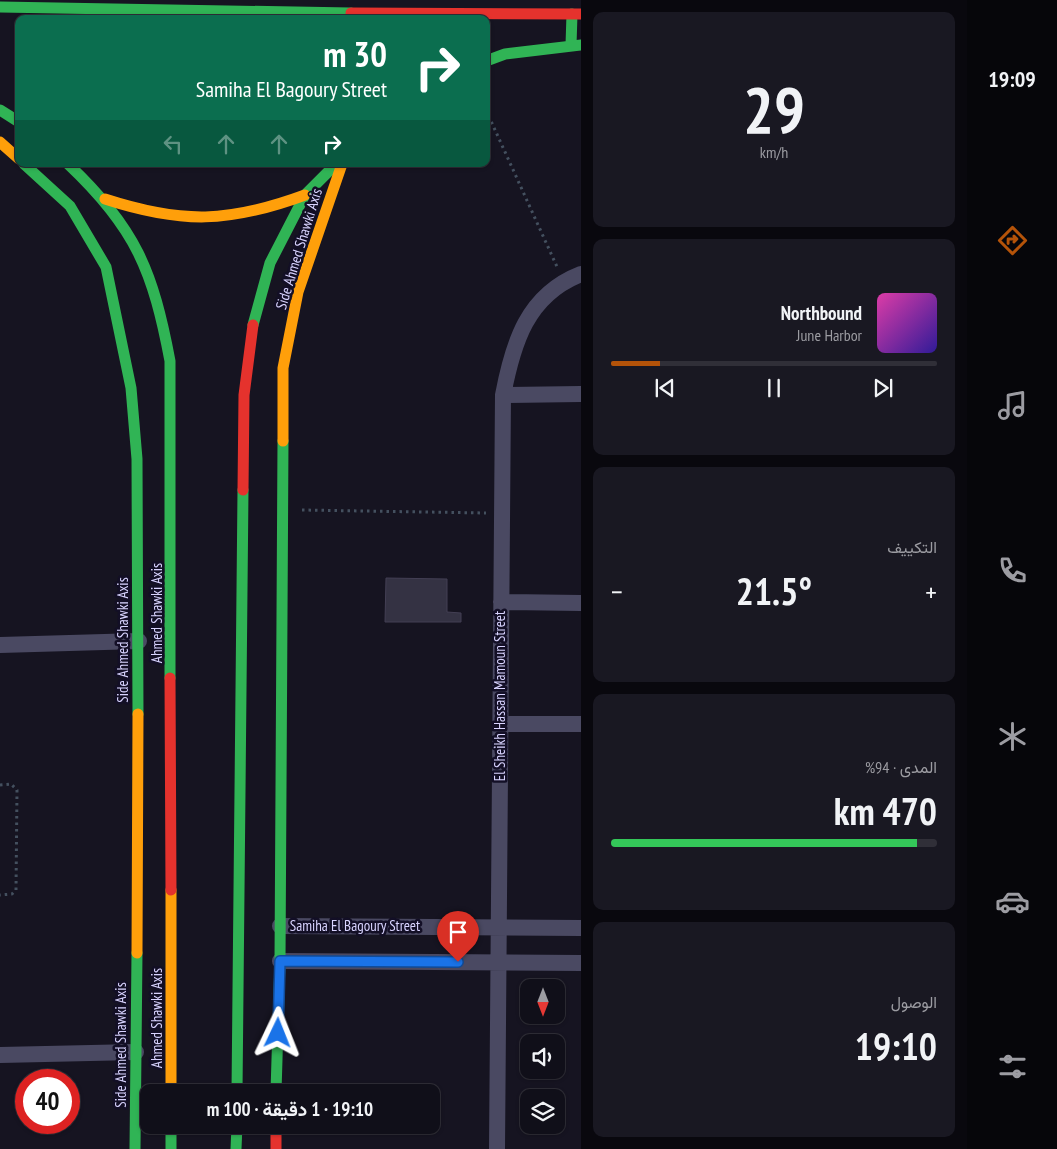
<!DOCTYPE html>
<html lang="ar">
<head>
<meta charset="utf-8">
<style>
  body { margin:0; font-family:"PT Sans Narrow",Vazirmatn,sans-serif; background:#191822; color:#f1f3f6; direction:rtl; height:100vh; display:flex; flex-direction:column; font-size:19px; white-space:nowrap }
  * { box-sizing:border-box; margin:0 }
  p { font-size:16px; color:#9c9ca2 }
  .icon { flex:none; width:28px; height:28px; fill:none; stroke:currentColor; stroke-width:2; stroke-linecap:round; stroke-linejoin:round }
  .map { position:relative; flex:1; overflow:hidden; direction:ltr }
  .details { display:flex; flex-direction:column; gap:12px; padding:12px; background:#09080e; width:386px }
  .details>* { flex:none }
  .guide { position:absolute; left:15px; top:15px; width:475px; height:152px; border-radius:10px; box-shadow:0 1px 4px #0004,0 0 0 1px #302f38; direction:rtl; background:#0b6e4f; color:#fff; overflow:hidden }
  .needle { width:32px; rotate:180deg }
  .tools { position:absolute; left:520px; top:979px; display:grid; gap:10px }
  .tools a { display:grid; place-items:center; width:45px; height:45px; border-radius:10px; background:#100f19; box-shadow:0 1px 4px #0004,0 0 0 1px #302f38; font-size:25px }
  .speed { position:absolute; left:15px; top:1069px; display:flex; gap:10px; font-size:25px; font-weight:700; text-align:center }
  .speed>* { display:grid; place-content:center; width:65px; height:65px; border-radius:50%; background:#100f19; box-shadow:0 1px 4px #0004,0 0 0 1px #302f38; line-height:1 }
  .speed .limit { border:8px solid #d22; background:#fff; color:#111 }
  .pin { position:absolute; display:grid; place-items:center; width:42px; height:42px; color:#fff; margin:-51px -21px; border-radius:50% 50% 50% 0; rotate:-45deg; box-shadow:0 0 5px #0007 }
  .pin .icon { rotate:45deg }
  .me { position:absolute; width:55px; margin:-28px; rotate:2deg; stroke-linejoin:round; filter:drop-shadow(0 0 4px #0008) }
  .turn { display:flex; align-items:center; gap:18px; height:105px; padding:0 20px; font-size:22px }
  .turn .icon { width:65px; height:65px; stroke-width:2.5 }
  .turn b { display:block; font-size:35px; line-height:42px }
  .lanes { display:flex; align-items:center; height:48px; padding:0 20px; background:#0003; justify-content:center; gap:25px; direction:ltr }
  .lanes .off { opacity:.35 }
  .big { font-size:38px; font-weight:700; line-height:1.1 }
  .details .widget { flex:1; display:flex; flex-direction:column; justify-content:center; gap:8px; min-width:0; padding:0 18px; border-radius:10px; background:#191822 }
  .details .dial { align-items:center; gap:0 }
  .dial b { font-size:65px; line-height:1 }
  .song { display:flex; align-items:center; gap:15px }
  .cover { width:60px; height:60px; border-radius:8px; background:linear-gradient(135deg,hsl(320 70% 55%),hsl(250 70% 35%)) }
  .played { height:5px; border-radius:2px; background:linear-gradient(90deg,#b45309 15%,#302f38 15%) }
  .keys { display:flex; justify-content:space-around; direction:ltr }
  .heat { display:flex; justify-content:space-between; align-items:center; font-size:28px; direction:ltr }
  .charge { height:8px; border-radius:4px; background:linear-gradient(90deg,#34c759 94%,#302f38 0) }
  .trip { position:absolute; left:140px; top:1084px; width:300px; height:50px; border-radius:10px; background:#100f19; box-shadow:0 1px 4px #0004,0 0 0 1px #302f38; font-weight:700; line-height:50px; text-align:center; direction:rtl }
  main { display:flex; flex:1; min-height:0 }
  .tabs { display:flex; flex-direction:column; width:90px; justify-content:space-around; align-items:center; background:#06060a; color:#9c9ca2 }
  .tabs .icon { width:35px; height:35px }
  .tabs .current { color:#b45309 }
  .tabs b { font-size:22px; color:#f1f3f6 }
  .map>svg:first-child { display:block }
  .building { fill:#343243; stroke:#433f54 }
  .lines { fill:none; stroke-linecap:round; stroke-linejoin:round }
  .path { stroke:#44505f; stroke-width:3; stroke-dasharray:2.5 4; stroke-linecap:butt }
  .street { stroke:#4a4962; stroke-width:16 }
  .fast { stroke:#30b455; stroke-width:11 }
  .slow { stroke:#ff9f0a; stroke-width:11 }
  .jam { stroke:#e5322d; stroke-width:11 }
  .route-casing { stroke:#114b97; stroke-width:12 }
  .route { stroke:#1a73e8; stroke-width:9 }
  .labels { text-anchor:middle; stroke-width:5; stroke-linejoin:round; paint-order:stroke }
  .street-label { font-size:15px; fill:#d9d4ff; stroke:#130f26 }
</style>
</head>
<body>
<main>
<nav class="tabs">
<b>19:09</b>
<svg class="icon current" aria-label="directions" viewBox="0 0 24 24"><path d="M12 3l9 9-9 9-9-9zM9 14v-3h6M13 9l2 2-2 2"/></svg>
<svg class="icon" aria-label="music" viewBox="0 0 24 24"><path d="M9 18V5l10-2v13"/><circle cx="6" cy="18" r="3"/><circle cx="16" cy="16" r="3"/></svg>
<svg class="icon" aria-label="phone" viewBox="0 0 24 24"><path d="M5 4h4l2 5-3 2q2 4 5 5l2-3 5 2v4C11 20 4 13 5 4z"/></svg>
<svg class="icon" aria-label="climate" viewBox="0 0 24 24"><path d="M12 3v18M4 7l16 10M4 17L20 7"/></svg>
<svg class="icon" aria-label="car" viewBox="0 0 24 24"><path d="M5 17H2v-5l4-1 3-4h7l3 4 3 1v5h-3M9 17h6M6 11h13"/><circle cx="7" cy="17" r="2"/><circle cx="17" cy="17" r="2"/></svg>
<svg class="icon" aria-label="filters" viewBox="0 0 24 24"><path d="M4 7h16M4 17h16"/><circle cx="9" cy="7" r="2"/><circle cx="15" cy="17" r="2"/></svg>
</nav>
<section class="details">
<div class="widget dial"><b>29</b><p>km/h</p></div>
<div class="widget">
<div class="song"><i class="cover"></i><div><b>Northbound</b><p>June Harbor</p></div></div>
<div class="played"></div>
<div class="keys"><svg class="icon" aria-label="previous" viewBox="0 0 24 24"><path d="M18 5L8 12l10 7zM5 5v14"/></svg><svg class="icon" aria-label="pause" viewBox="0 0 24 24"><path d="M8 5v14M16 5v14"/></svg><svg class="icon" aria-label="next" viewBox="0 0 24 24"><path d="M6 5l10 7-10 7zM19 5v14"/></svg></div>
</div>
<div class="widget"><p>التكييف</p>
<div class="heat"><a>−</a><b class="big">21.5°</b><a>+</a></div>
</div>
<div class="widget"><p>المدى · 94%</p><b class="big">470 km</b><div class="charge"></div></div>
<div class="widget"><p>الوصول</p><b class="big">19:10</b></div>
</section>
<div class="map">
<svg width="581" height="1149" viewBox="0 0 581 1149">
  <rect width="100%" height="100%" fill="#161421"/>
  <path class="building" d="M386 578 447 579V612L461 613V622H385Z"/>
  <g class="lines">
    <path class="path" d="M486 110 558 269
      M302 510 486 513
      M0 785 11 784 17 790 16 890 12 894 0 895"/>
    <path class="street" d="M503 395 581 394
      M501 602 581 603
      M0 645 139 641
      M501 724H581
      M280 926 581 928
      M280 961 581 963
      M0 1055 136 1052
      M497 1149 503 395C513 343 527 295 581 274"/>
    <path class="fast" d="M0 7 351 13
      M571 45 572 14
      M486 61 505 54 581 45
      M0 110 19 122
      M24 164 70 206 106 267 131 388 137 459 138 714
      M68 164C136 228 153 271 170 361V678
      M253 325 270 263 305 195 336 164
      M237 1092 243 490
      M276 1092 280 961 283 441
      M171 1125V1149
      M135 1149 137 953
      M236 1149 237 1125"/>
    <path class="slow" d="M0 142 19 159
      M105 199C182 224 229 223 305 195
      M283 441V368L298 292 342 164
      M171 890V1092
      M137 953 138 714"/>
    <path class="jam" d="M351 13 581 14
      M243 490 244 395 253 325
      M170 678 171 890
      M276 1125V1149"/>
  </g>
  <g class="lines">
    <defs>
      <path id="route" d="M278 1033 280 961 458 962"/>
    </defs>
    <use href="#route" class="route-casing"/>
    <use href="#route" class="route"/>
  </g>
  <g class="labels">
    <g class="street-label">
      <text transform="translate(299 249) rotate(-73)" y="5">Side Ahmed Shawki Axis</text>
      <text transform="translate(157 613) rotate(-90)" y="5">Ahmed Shawki Axis</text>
      <text transform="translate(123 640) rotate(-90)" y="5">Side Ahmed Shawki Axis</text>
      <text transform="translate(500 696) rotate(-90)" y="5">El Sheikh Hassan Mamoun Street</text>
      <text x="355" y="931">Samiha El Bagoury Street</text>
      <text transform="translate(157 1018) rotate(-90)" y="5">Ahmed Shawki Axis</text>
      <text transform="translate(121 1045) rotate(-90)" y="5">Side Ahmed Shawki Axis</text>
    </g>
  </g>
</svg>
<div class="tools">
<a><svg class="needle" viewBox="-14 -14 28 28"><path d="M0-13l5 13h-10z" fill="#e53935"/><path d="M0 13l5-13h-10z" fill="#9c9ca2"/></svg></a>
<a><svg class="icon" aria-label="sound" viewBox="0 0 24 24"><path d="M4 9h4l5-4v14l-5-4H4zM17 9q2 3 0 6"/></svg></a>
<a><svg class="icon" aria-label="layers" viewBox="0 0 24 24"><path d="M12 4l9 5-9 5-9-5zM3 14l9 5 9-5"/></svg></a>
</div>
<div class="speed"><div class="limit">40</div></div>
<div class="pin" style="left:458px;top:962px;background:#d93025"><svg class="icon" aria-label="arrive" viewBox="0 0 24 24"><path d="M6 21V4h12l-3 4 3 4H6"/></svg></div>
<svg class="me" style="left:278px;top:1033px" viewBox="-20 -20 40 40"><path d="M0-17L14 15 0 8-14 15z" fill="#1a73e8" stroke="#fff" stroke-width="4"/></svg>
<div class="trip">19:10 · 1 دقيقة · 100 m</div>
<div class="guide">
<div class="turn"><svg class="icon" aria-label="right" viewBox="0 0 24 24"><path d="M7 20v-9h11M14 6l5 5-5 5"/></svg><div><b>30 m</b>Samiha El Bagoury Street</div></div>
<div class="lanes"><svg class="icon off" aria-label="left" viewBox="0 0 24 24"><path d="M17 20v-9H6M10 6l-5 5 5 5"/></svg><svg class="icon off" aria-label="ahead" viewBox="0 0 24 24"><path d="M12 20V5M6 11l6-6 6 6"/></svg><svg class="icon off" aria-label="ahead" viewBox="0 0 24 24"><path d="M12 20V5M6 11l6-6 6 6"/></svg><svg class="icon" aria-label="right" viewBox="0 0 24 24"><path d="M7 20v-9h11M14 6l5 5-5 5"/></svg></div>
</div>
</div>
</main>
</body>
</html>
